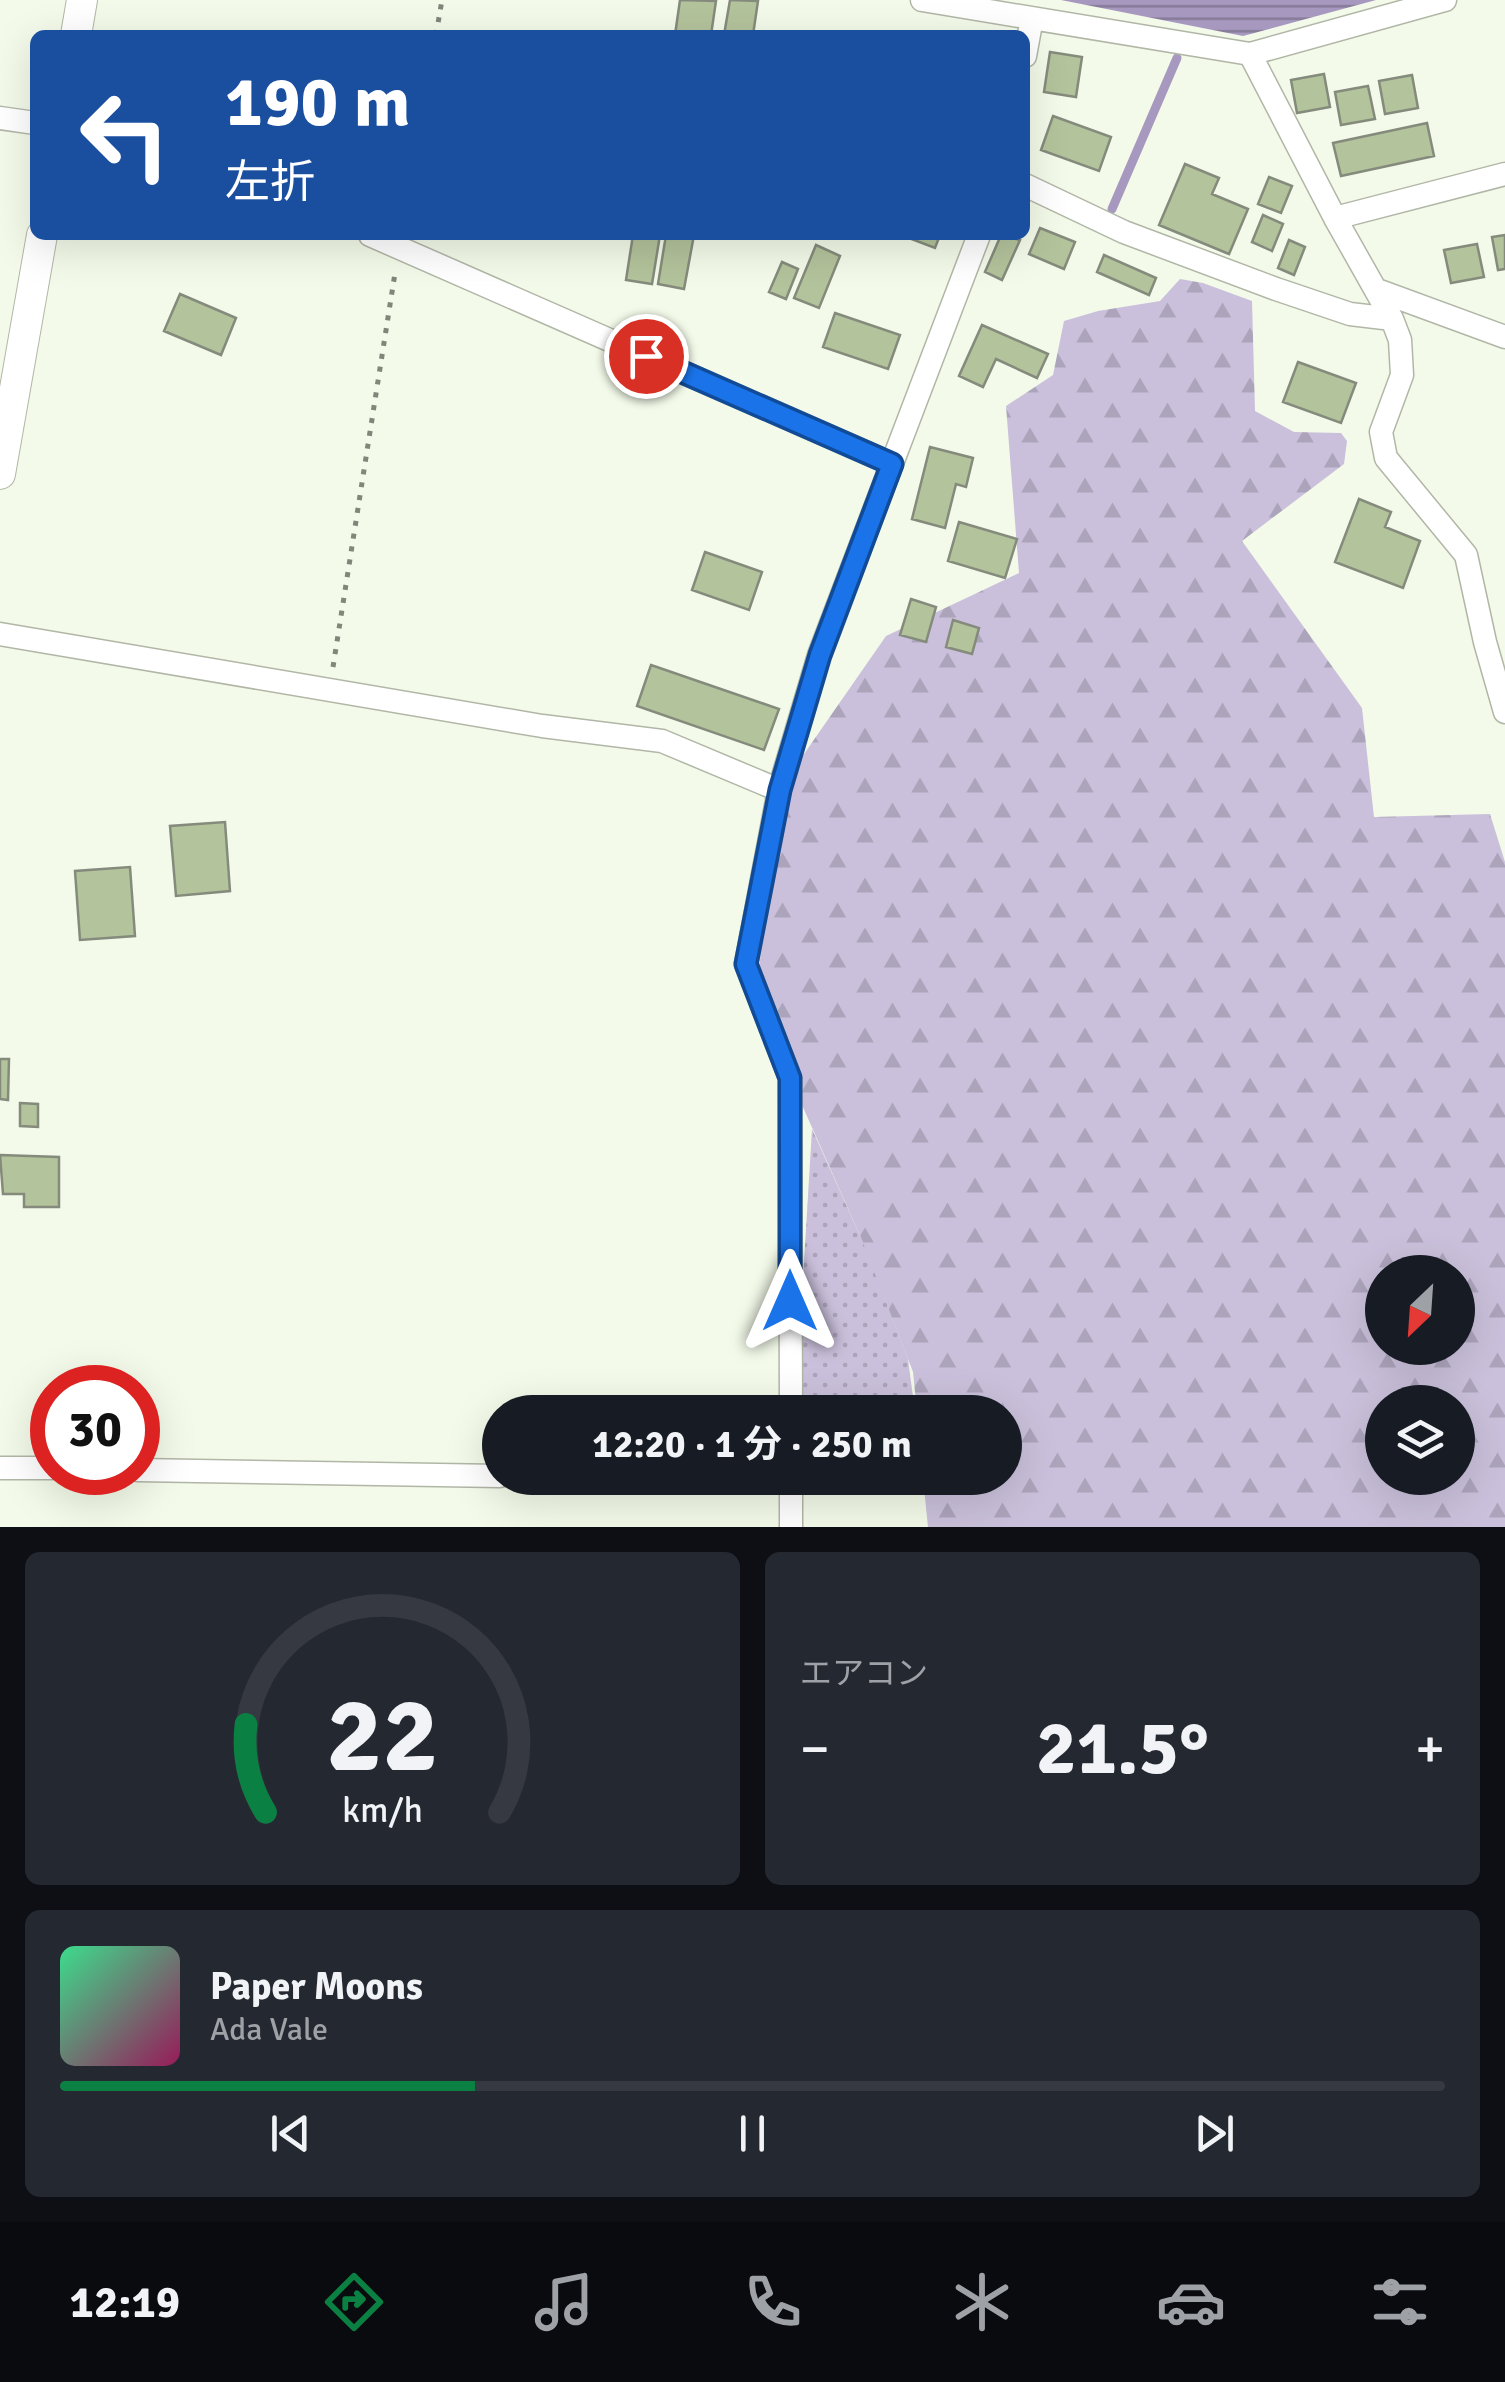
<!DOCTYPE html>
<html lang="ja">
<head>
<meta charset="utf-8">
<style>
  body { margin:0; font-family:Signika,"Noto Sans JP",sans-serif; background:#242831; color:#f1f3f6; height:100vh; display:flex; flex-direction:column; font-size:38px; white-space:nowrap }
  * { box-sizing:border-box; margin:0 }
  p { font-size:32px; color:#9ea1a6 }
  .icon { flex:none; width:55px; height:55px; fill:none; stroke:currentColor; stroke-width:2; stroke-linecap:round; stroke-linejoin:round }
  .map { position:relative; height:1527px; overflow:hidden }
  .panel { display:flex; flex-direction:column; gap:25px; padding:25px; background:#0d0f14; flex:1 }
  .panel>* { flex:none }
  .top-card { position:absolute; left:30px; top:30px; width:1000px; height:210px; border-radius:15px; box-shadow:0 10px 40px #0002; background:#1a4fa0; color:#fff; overflow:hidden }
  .needle { width:65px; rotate:205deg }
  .fabs { position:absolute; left:1365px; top:1255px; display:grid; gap:20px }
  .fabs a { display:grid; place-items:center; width:110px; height:110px; border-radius:50%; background:#171b24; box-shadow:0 10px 40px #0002; font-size:50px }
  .speed { position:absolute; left:30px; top:1365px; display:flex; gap:20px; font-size:50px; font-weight:700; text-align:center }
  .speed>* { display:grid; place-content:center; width:130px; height:130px; border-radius:50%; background:#171b24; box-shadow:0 10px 40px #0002; line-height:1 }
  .speed .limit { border:15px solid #d22; background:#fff; color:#111 }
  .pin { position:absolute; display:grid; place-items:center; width:85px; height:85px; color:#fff; margin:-42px; border:5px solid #fff; border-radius:50%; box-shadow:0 2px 10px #0007 }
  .me { position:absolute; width:110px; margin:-55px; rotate:0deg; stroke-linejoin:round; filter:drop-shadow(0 0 8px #0008) }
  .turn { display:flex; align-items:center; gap:35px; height:210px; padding:0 30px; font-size:45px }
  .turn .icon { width:130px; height:130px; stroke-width:2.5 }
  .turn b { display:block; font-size:70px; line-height:85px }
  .big { font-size:75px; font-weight:700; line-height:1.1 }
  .panel .card { flex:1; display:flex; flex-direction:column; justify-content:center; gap:15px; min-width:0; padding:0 35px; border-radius:15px; background:#242831 }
  .panel .dial { align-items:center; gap:0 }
  .dial svg { height:260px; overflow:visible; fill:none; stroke:#363941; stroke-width:7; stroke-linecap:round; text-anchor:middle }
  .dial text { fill:#f1f3f6; stroke:none }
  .song { display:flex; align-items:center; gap:30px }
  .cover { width:120px; height:120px; border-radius:15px; background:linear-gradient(135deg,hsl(150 70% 55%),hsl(330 70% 35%)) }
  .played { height:10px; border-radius:5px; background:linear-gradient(90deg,#0b8043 30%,#363941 30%) }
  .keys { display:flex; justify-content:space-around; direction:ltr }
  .heat { display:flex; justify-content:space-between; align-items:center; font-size:55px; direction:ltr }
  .panel .tiles { flex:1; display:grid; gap:25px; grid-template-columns:1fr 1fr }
  .card:last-child { grid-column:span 2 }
  .trip { position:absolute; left:482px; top:1395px; width:540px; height:100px; border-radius:50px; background:#171b24; box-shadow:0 10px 40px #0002; font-weight:700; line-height:100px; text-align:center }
  .tabs { display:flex; height:160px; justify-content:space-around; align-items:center; background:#090b0e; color:#9ea1a6 }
  .tabs .icon { width:70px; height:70px }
  .tabs .current { color:#0b8043 }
  .tabs b { font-size:45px; color:#f1f3f6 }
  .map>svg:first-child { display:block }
  .grass { fill:url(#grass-dots) }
  .forest { fill:url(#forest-firs); fill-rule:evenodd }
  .water { fill:url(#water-rules) }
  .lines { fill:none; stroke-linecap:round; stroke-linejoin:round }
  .stream { stroke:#a798bf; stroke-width:9 }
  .building { fill:#b3c39b; stroke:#858b7c; stroke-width:2.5 }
  .minor-casing { stroke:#b1b7a7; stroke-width:25 }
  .tertiary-casing { stroke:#b1b7a7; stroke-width:32 }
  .path { stroke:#81867b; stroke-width:5; stroke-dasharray:5 8; stroke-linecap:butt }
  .minor { stroke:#fff; stroke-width:22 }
  .tertiary { stroke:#fff; stroke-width:30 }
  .route-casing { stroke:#114b97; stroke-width:25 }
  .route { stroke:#1a73e8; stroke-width:18 }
</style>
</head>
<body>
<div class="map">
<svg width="1505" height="1527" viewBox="0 0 1505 1527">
  <defs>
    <pattern id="grass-dots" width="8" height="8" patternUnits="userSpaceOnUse" patternTransform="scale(2.5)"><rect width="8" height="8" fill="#cac0db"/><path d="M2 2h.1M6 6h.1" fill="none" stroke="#aca4bb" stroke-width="1.8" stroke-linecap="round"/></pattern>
    <pattern id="forest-firs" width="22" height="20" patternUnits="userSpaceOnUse" patternTransform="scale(2.5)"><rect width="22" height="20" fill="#cac0db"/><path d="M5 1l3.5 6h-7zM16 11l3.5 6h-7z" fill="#aca4bb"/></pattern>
    <pattern id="water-rules" width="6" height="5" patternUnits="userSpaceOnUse" patternTransform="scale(2.5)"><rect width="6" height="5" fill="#a798bf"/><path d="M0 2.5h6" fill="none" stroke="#867a99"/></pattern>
  </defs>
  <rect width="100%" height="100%" fill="#f3fae9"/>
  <path class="grass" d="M812 1129 867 1251 908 1359 915 1412H795Z"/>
  <path class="forest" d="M1180 279 1203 283 1252 301 1255 411 1294 432 1341 433 1347 441 1344 464 1242 541 1362 708 1374 817 1490 814 1505 862V1527H928L923 1478H1005V1412H917L913 1372 862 1240 790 1078 759 969 779 790 886 636 1019 573 1006 406 1053 375 1064 321 1098 311 1160 301ZM1382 1272H1458V1348H1382ZM1382 1402H1458V1478H1382Z"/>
  <path class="water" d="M1061 0H1376L1243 36Z"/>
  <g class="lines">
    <path class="stream" d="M1112 209 1177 58"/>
  </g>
  <path class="building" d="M680 0 716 1 711 35H675Z
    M730 0 758 1 753 35H724Z
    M1050 52 1082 57 1076 97 1044 92Z
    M1324 74 1330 107 1297 113 1291 80Z
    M1412 75 1418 108 1385 114 1379 81Z
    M1368 86 1375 119 1341 125 1335 92Z
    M1053 116 1111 137 1099 171 1041 150Z
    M1427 123 1434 156 1341 176 1333 143Z
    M1185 164 1219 178 1212 194 1248 209 1229 254 1159 225Z
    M1269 177 1292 186 1281 213 1258 204Z
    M1263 215 1283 224 1272 251 1252 242Z
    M1040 228 1075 242 1064 269 1029 254Z
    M633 235H660L652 284 626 280Z
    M666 235H694L684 289 658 284Z
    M901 235H940L935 248Z
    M1001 235 1020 240 1002 280 985 272Z
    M1505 235V269L1498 270 1492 237Z
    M1289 240 1305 247 1294 275 1278 268Z
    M1477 244 1484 277 1451 283 1444 250Z
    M816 245 840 256 819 308 794 298Z
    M1104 255 1156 278 1149 295 1097 272Z
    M782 262 798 269 786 299 769 292Z
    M180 294 236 318 221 355 164 331Z
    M835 313 900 335 888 369 823 347Z
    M982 325 1048 354 1037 378 996 359 983 387 959 376Z
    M1298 362 1356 383 1341 423 1283 402Z
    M930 447 973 458 966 487 956 484 945 528 912 519Z
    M1359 499 1391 512 1385 527 1420 541 1403 588 1335 562Z
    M959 522 1017 539 1005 578 948 561Z
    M705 552 762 572 749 610 692 590Z
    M911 599 936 607 926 642 900 635Z
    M953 620 979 628 972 654 946 647Z
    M651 665 779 709 764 750 637 706Z
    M225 822 230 891 176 896 170 826Z
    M130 867 135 936 80 940 75 871Z
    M0 1059H9L8 1100 0 1099Z
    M20 1103 38 1104V1127L20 1126Z
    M0 1155 59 1157V1207H24V1194H3Z"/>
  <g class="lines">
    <defs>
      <path id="minor" d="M922 0 1250 54 1445 0
        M1250 54 1335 218 1392 319 1400 340 1402 375 1381 432 1386 458 1466 555 1485 642 1505 712
        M1025 56 1032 18
        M0 118 35 123
        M1025 185 1124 232 1276 289 1350 314 1392 319
        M1335 218 1505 174
        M370 235 892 464
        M1377 290 1505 337
        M0 634 542 726 662 741 779 790
        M791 1412 790 1078 746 964 779 790 819 655 979 235
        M0 1468H52
        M138 1470 500 1476
        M612 1478 791 1480
        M791 1527V1478"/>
      <path id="tertiary" d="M76 35 82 0
        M0 474 42 235"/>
    </defs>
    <use href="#minor" class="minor-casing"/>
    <use href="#tertiary" class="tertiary-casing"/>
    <path class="path" d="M436 35 442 0
      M333 667 395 273"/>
    <use href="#minor" class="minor"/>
    <use href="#tertiary" class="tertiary"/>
  </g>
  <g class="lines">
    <defs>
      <path id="route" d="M646 356 892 464 820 655 780 790 746 964 790 1078V1301"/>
    </defs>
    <use href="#route" class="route-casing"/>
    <use href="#route" class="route"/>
  </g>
</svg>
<div class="fabs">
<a><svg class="needle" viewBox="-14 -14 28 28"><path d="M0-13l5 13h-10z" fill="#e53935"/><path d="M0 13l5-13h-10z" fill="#9ea1a6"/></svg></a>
<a><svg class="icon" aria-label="layers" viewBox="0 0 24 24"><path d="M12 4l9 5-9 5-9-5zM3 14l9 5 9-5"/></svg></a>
</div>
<div class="speed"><div class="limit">30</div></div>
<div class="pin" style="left:646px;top:356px;background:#d93025"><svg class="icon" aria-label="arrive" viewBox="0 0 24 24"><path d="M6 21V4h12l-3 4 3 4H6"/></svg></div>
<svg class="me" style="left:790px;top:1301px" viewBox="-20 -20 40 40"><path d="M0-17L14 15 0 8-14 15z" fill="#1a73e8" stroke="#fff" stroke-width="4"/></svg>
<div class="trip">12:20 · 1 分 · 250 m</div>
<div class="top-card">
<div class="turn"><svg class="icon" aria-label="left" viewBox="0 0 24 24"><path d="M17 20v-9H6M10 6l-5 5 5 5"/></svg><div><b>190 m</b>左折</div></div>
</div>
</div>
<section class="panel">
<div class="tiles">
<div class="card dial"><svg viewBox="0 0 100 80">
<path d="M14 69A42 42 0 1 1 86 69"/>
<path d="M14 69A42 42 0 0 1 8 42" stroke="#0b8043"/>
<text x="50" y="56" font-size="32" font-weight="700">22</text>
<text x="50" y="72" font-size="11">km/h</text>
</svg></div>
<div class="card"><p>エアコン</p>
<div class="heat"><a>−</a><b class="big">21.5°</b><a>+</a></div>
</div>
<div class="card">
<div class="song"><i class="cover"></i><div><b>Paper Moons</b><p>Ada Vale</p></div></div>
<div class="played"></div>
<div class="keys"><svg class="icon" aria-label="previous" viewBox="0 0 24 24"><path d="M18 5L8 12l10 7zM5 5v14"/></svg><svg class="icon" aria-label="pause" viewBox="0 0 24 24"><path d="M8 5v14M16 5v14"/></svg><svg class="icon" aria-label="next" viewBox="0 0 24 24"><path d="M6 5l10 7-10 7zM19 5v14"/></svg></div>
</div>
</div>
</section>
<nav class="tabs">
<b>12:19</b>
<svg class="icon current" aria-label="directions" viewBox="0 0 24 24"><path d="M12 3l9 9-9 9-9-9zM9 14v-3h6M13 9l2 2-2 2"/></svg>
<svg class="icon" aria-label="music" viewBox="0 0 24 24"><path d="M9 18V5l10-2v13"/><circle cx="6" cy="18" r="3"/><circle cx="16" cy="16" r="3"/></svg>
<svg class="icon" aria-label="phone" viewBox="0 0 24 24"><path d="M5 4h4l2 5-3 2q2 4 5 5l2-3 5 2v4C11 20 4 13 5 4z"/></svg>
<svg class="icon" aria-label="climate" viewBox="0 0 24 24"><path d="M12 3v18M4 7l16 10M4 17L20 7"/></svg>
<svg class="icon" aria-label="car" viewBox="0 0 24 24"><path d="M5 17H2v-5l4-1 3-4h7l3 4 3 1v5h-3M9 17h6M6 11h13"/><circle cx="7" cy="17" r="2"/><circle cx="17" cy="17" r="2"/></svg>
<svg class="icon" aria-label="filters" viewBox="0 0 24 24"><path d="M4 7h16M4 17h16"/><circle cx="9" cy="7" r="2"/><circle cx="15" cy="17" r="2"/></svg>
</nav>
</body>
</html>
